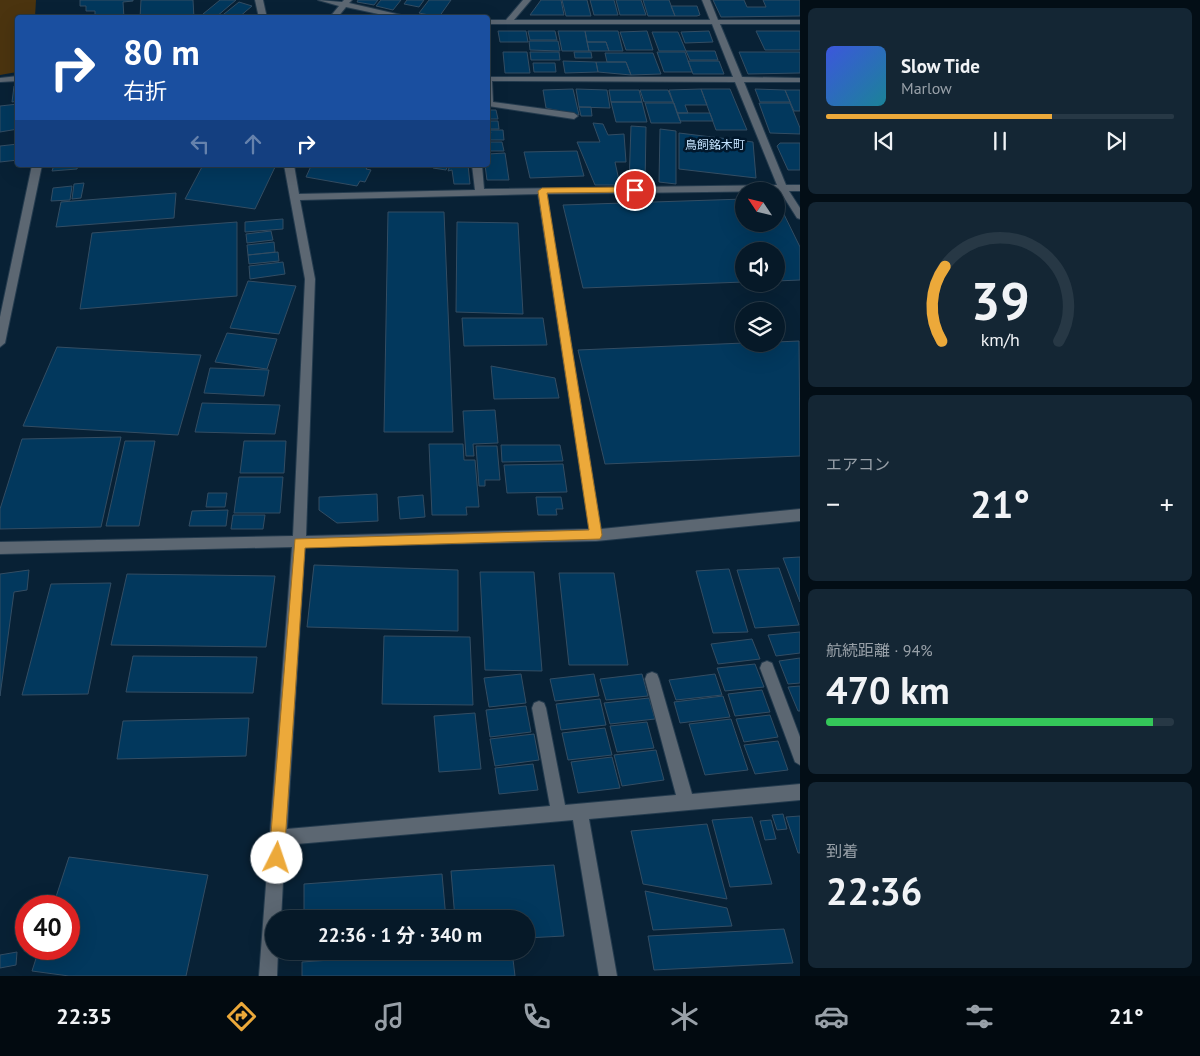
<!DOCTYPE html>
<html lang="ja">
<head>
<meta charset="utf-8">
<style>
  body { margin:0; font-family:"PT Sans","Noto Sans JP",sans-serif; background:#142634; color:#f1f3f6; height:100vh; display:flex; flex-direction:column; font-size:19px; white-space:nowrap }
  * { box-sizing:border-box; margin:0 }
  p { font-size:16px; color:#98a0a8 }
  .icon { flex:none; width:28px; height:28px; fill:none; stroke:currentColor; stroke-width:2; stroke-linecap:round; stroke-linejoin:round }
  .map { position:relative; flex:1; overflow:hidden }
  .sheet { display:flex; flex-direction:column; gap:8px; padding:8px; background:#030e16; width:400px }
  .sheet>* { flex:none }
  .hud { position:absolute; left:15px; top:15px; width:475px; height:152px; border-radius:5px; box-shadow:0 5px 20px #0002,0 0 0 1px #273845; background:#1a4fa0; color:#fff; overflow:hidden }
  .needle { width:32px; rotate:305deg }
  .fabs { position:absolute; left:735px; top:182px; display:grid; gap:10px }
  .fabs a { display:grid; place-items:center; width:50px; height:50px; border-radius:50%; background:#061928; box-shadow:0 5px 20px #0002,0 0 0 1px #273845; font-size:25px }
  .speed { position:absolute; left:15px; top:895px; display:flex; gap:10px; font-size:25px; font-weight:700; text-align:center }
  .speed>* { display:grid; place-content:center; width:65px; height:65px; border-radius:50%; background:#061928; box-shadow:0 5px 20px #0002,0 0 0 1px #273845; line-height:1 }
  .speed .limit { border:8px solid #d22; background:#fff; color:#111 }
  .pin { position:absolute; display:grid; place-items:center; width:42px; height:42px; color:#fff; margin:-21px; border:2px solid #fff; border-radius:50%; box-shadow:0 1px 5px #0007 }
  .me { position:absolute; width:55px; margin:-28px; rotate:4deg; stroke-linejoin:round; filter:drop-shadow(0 0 4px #0008) }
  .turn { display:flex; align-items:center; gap:18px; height:105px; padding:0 25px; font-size:22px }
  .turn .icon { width:65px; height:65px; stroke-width:2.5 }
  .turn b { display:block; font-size:35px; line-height:42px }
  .lanes { display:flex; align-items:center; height:48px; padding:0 25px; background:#0003; justify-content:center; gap:25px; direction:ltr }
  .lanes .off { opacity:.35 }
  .big { font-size:38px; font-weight:700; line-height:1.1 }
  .sheet .widget { flex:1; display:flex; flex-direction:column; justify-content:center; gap:8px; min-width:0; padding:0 18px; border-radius:8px; background:#142634 }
  .sheet .dial { align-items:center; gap:0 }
  .dial svg { height:130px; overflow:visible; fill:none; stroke:#273845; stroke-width:7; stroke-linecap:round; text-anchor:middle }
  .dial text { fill:#f1f3f6; stroke:none }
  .song { display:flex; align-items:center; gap:15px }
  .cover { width:60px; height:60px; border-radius:8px; background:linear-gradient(135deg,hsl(230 70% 55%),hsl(190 70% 35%)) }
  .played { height:5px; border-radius:2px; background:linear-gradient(90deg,#eca93a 65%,#273845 65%) }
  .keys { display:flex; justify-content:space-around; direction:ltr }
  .heat { display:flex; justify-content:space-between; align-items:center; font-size:28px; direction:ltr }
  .charge { height:8px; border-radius:4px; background:linear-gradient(90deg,#34c759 94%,#273845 0) }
  .trip { position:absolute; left:265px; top:910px; width:270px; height:50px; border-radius:25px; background:#061928; box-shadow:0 5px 20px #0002,0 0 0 1px #273845; font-weight:700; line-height:50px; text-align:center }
  .menu { display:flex; height:80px; justify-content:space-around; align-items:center; background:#020a10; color:#98a0a8 }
  .menu .icon { width:35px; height:35px }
  .menu .selected { color:#eca93a }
  .menu b { font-size:22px; color:#f1f3f6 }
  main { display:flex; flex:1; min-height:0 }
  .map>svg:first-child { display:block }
  .green { fill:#4b340f }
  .building { fill:#02385d; stroke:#334d63 }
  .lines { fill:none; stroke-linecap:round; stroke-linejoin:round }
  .minor-casing { stroke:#243b4e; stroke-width:2 }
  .minor { fill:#5c6772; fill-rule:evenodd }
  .route { fill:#eca93a; stroke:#996e26 }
  .labels { text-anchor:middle; stroke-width:5; stroke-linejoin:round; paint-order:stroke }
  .far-neighbourhood-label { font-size:12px; fill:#c4e2fd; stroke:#01172b }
</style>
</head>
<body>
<main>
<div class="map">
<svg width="800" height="976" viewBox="0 0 800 976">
  <rect width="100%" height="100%" fill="#082135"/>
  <path class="green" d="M0 0H36L35 17 18 18 17 72 0 75Z"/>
  <path class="building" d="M80 0H133V1L123 2 124 18H95V11H86V6H80Z
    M141 0H193L194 18H140Z
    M220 0H236L216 17 203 14Z
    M358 0H378L374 5 357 2Z
    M381 0H401L393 10 376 6Z
    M407 0H424L419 7 404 4Z
    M429 0H451L439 17 419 13Z
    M541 0H561L564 15H530Z
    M562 0H587L591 16H566Z
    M590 0H614L618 15H594Z
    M616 0H641L646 15H620Z
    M643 0H669L675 16H648Z
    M713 0H744L747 7H766L763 0H800V16L721 17Z
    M239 2 252 6 238 18H219Z
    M671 6H697L700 15 697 16H675Z
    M498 31H526L528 42H500Z
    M528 31H555L557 40H530Z
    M558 31H585L589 51H562Z
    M585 31H618L623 51H609L606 42H587Z
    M647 31 653 50H626L620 32Z
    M709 31 713 42 685 43 681 32Z
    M756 31H800V50H765Z
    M652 32H678L686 51H659Z
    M529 41H558L560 51 530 50Z
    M587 42H606L609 51H589Z
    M686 51H715L718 60H690Z
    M503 52H527L530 73H505Z
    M530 52H559L560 60H531Z
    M574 52H591L592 58H575Z
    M657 52H685L692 72H664Z
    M739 52H800V73L748 74Z
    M605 53H653L661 74 631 75 626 62H607Z
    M563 61 596 62 598 72 565 73Z
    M688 61H719L724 74H693Z
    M596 62H626L631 75 598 72Z
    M533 63H555L556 72H534Z
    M18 85V101L12 102 14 86Z
    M573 89 579 115 546 108 543 90Z
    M576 89 607 90 610 108 579 107Z
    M701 89H730L747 130H716Z
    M701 89 707 105H685L688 113H677L669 90Z
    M755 89 785 90 790 102H760Z
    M609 90H639L642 102H611Z
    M640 90H668L673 102H644Z
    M785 90H800V111H794Z
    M611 102H642L647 122H616Z
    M645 103H674L681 123H651Z
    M759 103H790L800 128V134L770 133Z
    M18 104V129L0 132V106Z
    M579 107H591L592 116H581Z
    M488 110H496L498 119H489Z
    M677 113H710L713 121H680Z
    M488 121H498L499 129H489Z
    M593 123 603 124 608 135 624 134 626 162H615L620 185H595L577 142H600Z
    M631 126 646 127 645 185 629 184Z
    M660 129 676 131V184L659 182Z
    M490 130H503L504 140H488V133H491Z
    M679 133 753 142 756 178 679 169Z
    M490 142H502L504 151H488V144H490Z
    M780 143H800V170H788L777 146Z
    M18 144V160L0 162V146Z
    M577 151 584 176 530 178 524 152Z
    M505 153 509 180H487L485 165H488V154Z
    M54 165H78L77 169 52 171Z
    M203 165H276L255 209 185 199Z
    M307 165H369L366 169 371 170 365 182 360 181 357 186 306 177 311 166Z
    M435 165H448L446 170 433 168Z
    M450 165H468L470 184H454L452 170 448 171Z
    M84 183 81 198 72 199 74 184Z
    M72 186 70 200 51 201 53 188Z
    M176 193 174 218 56 227 61 202Z
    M776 198 800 247V280L776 281V251H744V282L583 288 563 205 744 199V224H776Z
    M388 212H444L453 432H384Z
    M283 219V229L245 232V222Z
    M237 222V296L80 309 92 233Z
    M457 222 518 223 523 314 456 312Z
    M271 231 273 240 247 243 246 234Z
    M274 242 275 252 248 255 247 245Z
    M278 252 279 261 249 264 248 255Z
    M283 262 285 274 250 279 249 266Z
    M248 281 296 286 279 334 230 328Z
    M462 318H543L547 345 464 346Z
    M227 333 277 339 267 369 215 362Z
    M799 341 800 456 605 464 578 350 744 343 776 344V342Z
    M57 347 201 355 178 435 23 426Z
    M491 366 555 378 559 398 494 399Z
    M210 368 269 370 264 396 204 393Z
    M202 403 280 405 275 434 195 432Z
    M495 410 498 443 473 444 474 456H466L463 411Z
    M121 437 101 527 0 529V509L22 439Z
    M125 441H155L139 526H106Z
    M244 441H286L284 473H240Z
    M429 444H463L464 460H475L479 507H466L467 515H432Z
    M501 445H560L563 461 502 462Z
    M476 446H497L500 480H485V486H479Z
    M563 464 567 492 507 493 504 465Z
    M239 477H283L280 513H234Z
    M208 493H227L225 507H206Z
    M377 494 378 521 337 523 319 510V497Z
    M423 495 425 517 400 519 398 497Z
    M536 497H561L563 509H556L557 515H538Z
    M228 510 226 526H189L192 511Z
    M233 515H265L263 529H231Z
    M800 557V602L783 558Z
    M314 565 458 570V631L307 627Z
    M779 568 799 625 755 628 737 570Z
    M729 569 748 632 713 633 696 571Z
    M29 570 27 590 14 592 0 696V574Z
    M480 572H534L542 671 485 670Z
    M559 573H614L628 665H569Z
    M127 574 275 576 266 647 111 645Z
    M111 583 88 694 22 695 51 584Z
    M800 632V653L776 656 768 635Z
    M384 636 470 637 473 705 382 704Z
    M752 639 760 659 718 664 711 644Z
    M133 656 257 657 253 693 126 692Z
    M800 658V683L788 684 779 661Z
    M755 664 764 687 725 691 717 668Z
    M521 674 526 703 489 707 484 678Z
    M594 674 599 696 555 701 550 679Z
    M642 674 648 696 606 700 600 679Z
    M715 674 722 695 676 700 669 680Z
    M800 686V711H798L788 687Z
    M762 690 770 712 735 716 728 694Z
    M723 696 730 717 680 723 674 702Z
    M649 698 655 719 610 724 604 703Z
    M600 699 606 725 561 730 556 704Z
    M526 706 531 732 490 737 486 710Z
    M475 713 481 769 439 772 434 716Z
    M770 715 778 737 744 742 736 719Z
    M249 718 246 756 117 759 123 721Z
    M731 719 748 770 705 775 689 724Z
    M647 722 654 748 617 752 610 726Z
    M605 728 612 755 568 760 562 733Z
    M534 734 539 760 495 766 490 739Z
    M778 741 788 770 755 774 744 745Z
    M656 750 664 780 622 786 614 755Z
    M612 757 620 788 578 793 571 762Z
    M533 764 538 790 499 794 495 768Z
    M783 814 787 829 777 830 772 815Z
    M800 816V853H798L786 817Z
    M752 817 772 884 730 887 712 820Z
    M771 820 776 839 765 840 760 821Z
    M707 824 727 899 643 884 631 831Z
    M69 857 208 875 186 976H69L32 971 39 949H69V906H53Z
    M554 865 564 936 526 938V919H455L451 871Z
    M442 874 446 919H304V884Z
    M645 891 727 908 732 926 653 930Z
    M784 929 793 963 654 970 648 936Z
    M304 951H358L304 956Z
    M458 951H512L515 976H302V962Z
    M17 952 16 965 0 968V955Z"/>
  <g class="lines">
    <defs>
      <path id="minor" d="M255 0H263L267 18H259Z
        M318 0 342 2 344 0H352L349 3 414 18H397L346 7 337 18H329L339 6Z
        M523 0H531L514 20H710L702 0H710L718 20H800V24H720L742 77 800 78V82H744L786 185H800V191H789L800 208V219L797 218 780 191 547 194 601 529 800 509V521L596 541 305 547 287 829 550 806 532 708 534 703 539 701 544 703 546 708 565 805 676 795 645 679 647 674 652 672 657 674 659 679 692 794 800 784V800L589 819 617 976H599L573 820 285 845 281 919H274V951H278L277 976H259L292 547 0 554V542L293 536 305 279 284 165H294L299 194 475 190 472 165H482L484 189 777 185 735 82 492 81 493 102 574 113 578 116 574 119 488 106V77H733L712 24H488V20H506ZM538 194 589 529 306 536 315 279 300 200Z
        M18 76V81L0 82V78Z
        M32 165H42L5 343 0 347V317Z
        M767 661 772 663 800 737V765L795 762 760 668 762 663Z"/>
    </defs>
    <use href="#minor" class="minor-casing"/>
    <use href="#minor" class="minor"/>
  </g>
  <path class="route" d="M635 187 639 190 638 192 547 193 602 535 600 539 305 548 284 858 282 863 277 865 271 863 269 858 295 539 589 530 538 191 542 188Z"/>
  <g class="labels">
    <g class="far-neighbourhood-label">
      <text x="715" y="149">鳥飼銘木町</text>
    </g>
  </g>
</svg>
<div class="fabs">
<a><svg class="needle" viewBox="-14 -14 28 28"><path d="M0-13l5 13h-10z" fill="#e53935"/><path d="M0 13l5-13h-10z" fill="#98a0a8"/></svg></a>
<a><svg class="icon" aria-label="sound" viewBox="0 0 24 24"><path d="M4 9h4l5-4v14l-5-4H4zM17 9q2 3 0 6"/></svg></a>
<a><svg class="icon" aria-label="layers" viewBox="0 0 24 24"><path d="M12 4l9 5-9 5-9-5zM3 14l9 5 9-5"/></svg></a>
</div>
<div class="speed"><div class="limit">40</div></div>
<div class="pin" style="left:635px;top:190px;background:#d93025"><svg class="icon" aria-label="arrive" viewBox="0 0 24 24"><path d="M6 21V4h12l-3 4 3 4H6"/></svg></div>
<svg class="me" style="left:277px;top:858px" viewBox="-20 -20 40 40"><circle r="19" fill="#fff"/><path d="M0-13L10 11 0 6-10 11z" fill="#eca93a"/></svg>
<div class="trip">22:36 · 1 分 · 340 m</div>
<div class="hud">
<div class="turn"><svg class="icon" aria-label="right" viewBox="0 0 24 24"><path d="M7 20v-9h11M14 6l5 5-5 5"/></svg><div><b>80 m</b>右折</div></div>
<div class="lanes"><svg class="icon off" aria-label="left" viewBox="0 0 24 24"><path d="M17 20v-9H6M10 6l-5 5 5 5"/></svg><svg class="icon off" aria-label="ahead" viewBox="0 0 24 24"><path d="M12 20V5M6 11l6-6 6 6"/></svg><svg class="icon" aria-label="right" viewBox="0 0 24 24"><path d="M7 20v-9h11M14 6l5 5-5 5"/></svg></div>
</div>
</div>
<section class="sheet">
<div class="widget">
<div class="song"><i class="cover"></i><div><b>Slow Tide</b><p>Marlow</p></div></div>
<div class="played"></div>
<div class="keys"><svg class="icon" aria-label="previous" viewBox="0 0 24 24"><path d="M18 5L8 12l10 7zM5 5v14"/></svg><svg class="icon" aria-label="pause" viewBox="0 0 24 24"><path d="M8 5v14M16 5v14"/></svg><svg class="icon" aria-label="next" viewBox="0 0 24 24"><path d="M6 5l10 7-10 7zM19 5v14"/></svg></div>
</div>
<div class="widget dial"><svg viewBox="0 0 100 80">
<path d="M14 69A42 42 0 1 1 86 69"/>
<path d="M14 69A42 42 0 0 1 16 23" stroke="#eca93a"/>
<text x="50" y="56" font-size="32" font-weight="700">39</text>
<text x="50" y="72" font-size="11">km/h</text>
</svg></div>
<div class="widget"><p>エアコン</p>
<div class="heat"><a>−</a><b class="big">21°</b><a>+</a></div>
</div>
<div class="widget"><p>航続距離 · 94%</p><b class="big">470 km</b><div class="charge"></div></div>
<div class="widget"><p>到着</p><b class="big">22:36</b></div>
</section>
</main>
<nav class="menu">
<b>22:35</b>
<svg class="icon selected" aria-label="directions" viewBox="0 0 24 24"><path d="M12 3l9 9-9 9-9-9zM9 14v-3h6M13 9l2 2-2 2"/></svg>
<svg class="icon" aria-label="music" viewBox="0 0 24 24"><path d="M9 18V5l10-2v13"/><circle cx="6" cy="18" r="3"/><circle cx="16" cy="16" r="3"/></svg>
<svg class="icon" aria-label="phone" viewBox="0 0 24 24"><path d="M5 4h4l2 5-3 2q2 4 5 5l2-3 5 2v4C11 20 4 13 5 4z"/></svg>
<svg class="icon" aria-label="climate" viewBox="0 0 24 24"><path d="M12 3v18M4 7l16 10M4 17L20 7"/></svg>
<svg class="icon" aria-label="car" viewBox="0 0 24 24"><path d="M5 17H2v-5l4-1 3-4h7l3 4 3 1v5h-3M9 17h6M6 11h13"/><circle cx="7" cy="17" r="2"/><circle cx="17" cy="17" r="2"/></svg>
<svg class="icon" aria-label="filters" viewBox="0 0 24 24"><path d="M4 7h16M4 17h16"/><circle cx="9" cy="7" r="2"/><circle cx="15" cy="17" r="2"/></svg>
<b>21°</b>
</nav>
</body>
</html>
